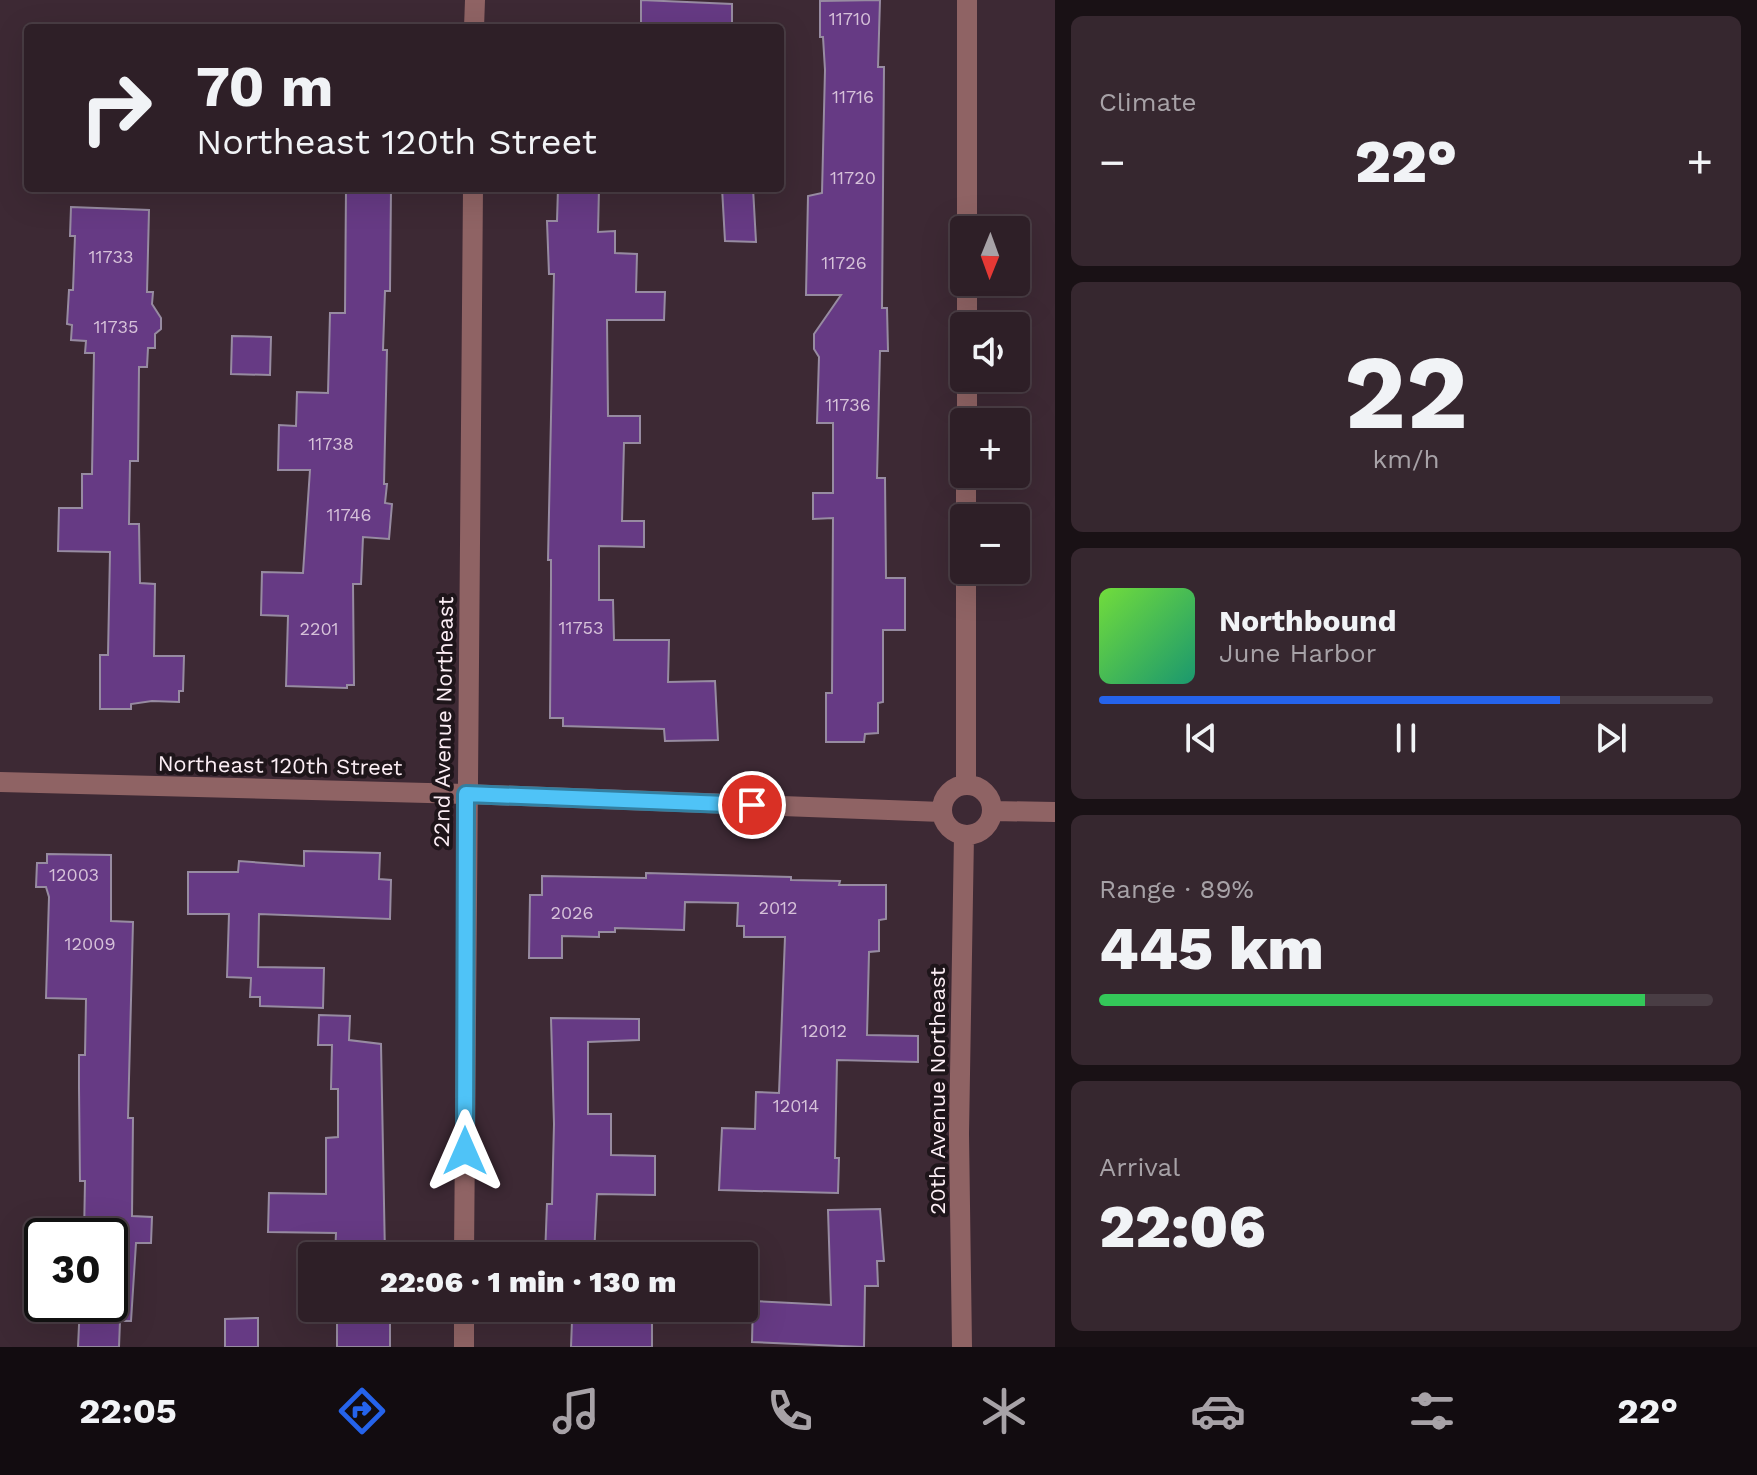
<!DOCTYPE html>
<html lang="en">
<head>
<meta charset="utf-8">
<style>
  body { margin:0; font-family:"Work Sans",sans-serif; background:#36272f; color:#f1f3f6; height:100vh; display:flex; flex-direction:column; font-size:30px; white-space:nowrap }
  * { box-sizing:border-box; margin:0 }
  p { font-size:26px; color:#a7a2a7 }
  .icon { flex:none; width:44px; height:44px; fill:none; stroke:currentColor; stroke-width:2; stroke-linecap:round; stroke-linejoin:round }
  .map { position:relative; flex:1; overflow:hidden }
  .panel { display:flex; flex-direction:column; gap:16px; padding:16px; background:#191115; width:702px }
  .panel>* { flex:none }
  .guide { position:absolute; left:24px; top:24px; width:760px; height:168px; border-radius:8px; box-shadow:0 8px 32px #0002,0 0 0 2px #493d44; background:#2e1f27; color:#f1f3f6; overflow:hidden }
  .needle { width:52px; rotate:181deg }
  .tools { position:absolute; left:950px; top:216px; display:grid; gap:16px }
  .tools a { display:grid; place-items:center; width:80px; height:80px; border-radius:8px; background:#2e1f27; box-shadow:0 8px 32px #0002,0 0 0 2px #493d44; font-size:40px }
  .speed { position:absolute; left:24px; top:1218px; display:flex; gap:16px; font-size:40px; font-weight:700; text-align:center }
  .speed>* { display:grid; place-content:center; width:104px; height:104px; border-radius:50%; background:#2e1f27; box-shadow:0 8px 32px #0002,0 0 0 2px #493d44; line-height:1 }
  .speed .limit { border:4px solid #111; border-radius:12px; background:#fff; color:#111 }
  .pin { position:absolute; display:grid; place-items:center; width:68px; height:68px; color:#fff; margin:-34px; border:4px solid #fff; border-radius:50%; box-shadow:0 2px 8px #0007 }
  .me { position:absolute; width:88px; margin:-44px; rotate:0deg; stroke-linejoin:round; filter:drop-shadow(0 0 6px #0008) }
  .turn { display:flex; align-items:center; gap:28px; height:168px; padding:0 40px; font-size:36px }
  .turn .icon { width:104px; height:104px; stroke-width:2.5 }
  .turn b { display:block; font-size:56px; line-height:68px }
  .big { font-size:60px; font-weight:800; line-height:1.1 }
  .panel .widget { flex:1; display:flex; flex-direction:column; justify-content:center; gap:12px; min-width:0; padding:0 28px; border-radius:12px; background:#36272f }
  .panel .dial { align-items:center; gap:0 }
  .dial b { font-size:104px; line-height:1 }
  .song { display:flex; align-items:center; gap:24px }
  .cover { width:96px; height:96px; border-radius:12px; background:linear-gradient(135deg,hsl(100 70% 55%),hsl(160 70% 35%)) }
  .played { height:8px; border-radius:4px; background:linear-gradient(90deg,#2563eb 75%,#493d44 75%) }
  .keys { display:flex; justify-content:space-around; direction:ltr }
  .heat { display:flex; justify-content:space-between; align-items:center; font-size:44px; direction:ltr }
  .charge { height:12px; border-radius:6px; background:linear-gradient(90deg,#34c759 89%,#493d44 0) }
  .trip { position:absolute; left:298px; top:1242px; width:460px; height:80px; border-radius:8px; background:#2e1f27; box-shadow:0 8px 32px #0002,0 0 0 2px #493d44; font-weight:800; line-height:80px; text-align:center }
  .tab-bar { display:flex; height:128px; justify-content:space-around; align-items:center; background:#120c10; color:#a7a2a7 }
  .tab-bar .icon { width:56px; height:56px }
  .tab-bar .current { color:#2563eb }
  .tab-bar b { font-size:36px; color:#f1f3f6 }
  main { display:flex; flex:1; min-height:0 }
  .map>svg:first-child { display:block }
  .building { fill:#663a84; stroke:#978ba1; stroke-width:2 }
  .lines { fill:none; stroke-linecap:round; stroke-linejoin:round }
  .minor { stroke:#8f6364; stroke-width:20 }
  .route-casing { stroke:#337fa1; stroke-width:20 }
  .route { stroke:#4fc3f7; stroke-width:14 }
  .labels { text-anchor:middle; stroke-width:8; stroke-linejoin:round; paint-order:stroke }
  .number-label { font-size:18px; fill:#d6c1d9 }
  .street-label { font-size:22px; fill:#fceef5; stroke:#1e151a }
</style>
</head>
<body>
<main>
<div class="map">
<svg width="1055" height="1347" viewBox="0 0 1055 1347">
  <rect width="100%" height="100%" fill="#3d2934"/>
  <path class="building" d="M641 0 732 4V28L641 27Z
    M880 0 878 67H884L882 308H887L888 351H880L877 478H885L886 578H905V630H883V702L878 703V733L865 734 864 742H826V693H832L833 518 813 519V493H833V423H817L819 357 814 349V334L841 295H806L808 196 822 193 825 70 823 37H820V1Z
    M346 188H391L390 291H385L383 350H387L384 484H387L385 503 392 504 389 539 363 537 361 584H353L354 685H347V688L286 686 288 616 261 615 262 572 303 573 310 470H278L279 425 296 426 297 392 328 393 330 313H345Z
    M558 188H599L598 232 615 231V253L637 254 636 292H665L664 320H607L608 416H640V443H624L622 521H644V547L599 546V600H613L614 640H669L668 682 715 681 718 740 665 741 664 729 563 726V718H550L551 585V560H548L554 274H549L547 221H557Z
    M722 188H753L756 242 725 241Z
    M71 207 149 210 147 292H153L152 304 161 318V329L155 334V348H148L147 367H139L138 461H130L129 524H139L140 583 155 584 154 656H184L183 691H179V702L152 701 131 704V709H100V655H108L110 552 58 551 59 508H82V474H92L94 353H85L86 341 71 340 72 325 67 324 69 290H73L75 236H70Z
    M232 336 271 337 270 375 231 374Z
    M304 851 380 853 379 879 391 880 390 919 259 914 258 967 324 968 323 1008 260 1006V997H250L251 978 227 977 229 914H188V872H238L239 861 304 866Z
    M47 854 111 855V921L133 922 128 1118H133L132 1216 152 1217 151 1243H136L131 1321H120L119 1347H78L80 1304H110V1236H84L85 1181H80L79 1088V1055H85L86 999 46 998 49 897 46 887H36L37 863H47Z
    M646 873 791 877V880L840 881 839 885H886V919L879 920V951L869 952 867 1035 918 1036V1062L837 1060 835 1158H839L838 1193 719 1190 722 1128 755 1129 756 1092 779 1093 785 937H744V926H737L738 903 685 902 684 930 615 928V932H599V937L562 936V958H529L530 895H542V876L646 878Z
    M319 1015 350 1016 349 1040 381 1044 385 1256H335L336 1233 268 1232 269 1193 326 1194V1138L338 1137V1089H331L332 1045H318Z
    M551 1018 639 1019V1040L588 1042V1114H611V1155L655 1156V1195L597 1194 594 1256H545L547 1204H552L554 1124Z
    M880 1209 884 1261H877L878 1286H865L864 1347 752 1342 753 1301 831 1305 828 1210Z
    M337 1308H383V1319H390V1347H337Z
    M258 1318V1347H225V1319Z
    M572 1321H652V1347H571Z"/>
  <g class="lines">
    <path class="minor" d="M474 28 475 0
      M967 230V0
      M967 326V282
      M967 422V378
      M966 518V474
      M0 782 466 794 942 812
      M966 784V570
      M942 810a25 25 0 1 1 50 0a25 25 0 1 1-50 0Z
      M993 811 1055 812
      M464 1256 473 188
      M464 1347V1308
      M962 1347 959 1134 964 835"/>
  </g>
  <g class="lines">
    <defs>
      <path id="route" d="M465 1151 466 794 752 805"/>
    </defs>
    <use href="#route" class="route-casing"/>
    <use href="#route" class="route"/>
  </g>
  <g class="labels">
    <g class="number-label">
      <text x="850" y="25">11710</text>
      <text x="853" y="103">11716</text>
      <text x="853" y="184">11720</text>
      <text x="111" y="263">11733</text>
      <text x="844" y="269">11726</text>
      <text x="116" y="333">11735</text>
      <text x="848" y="411">11736</text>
      <text x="331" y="450">11738</text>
      <text x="349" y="521">11746</text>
      <text x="581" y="634">11753</text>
      <text x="319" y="635">2201</text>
      <text x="74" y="881">12003</text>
      <text x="778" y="914">2012</text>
      <text x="572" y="919">2026</text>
      <text x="90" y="950">12009</text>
      <text x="824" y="1037">12012</text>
      <text x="796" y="1112">12014</text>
    </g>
    <g class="street-label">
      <text transform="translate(443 722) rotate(-89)" y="8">22nd Avenue Northeast</text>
      <text transform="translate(280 765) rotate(1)" y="8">Northeast 120th Street</text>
      <text transform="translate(937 1091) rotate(-90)" y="8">20th Avenue Northeast</text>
    </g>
  </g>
</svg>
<div class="tools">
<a><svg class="needle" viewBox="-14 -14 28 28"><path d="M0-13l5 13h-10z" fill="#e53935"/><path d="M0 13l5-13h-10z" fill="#a7a2a7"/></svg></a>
<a><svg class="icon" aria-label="sound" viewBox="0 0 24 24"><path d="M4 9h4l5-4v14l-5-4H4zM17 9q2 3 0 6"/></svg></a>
<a>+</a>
<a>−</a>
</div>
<div class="speed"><div class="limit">30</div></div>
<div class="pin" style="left:752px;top:805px;background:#d93025"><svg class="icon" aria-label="arrive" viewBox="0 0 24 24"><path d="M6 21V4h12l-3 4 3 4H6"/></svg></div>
<svg class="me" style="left:465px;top:1151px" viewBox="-20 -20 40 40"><path d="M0-17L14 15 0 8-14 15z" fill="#4fc3f7" stroke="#fff" stroke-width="4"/></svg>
<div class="trip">22:06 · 1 min · 130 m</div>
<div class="guide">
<div class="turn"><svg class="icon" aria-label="right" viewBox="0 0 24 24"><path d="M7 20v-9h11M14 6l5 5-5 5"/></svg><div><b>70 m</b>Northeast 120th Street</div></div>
</div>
</div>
<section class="panel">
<div class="widget"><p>Climate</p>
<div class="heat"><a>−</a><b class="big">22°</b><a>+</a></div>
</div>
<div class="widget dial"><b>22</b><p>km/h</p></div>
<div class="widget">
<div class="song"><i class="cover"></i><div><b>Northbound</b><p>June Harbor</p></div></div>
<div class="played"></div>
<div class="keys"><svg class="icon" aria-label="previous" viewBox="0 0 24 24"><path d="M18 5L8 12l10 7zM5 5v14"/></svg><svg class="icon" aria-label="pause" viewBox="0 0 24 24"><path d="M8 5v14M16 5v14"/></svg><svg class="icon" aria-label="next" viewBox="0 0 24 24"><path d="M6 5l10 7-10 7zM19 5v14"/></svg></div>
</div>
<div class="widget"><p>Range · 89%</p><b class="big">445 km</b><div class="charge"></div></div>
<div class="widget"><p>Arrival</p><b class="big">22:06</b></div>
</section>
</main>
<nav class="tab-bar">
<b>22:05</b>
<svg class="icon current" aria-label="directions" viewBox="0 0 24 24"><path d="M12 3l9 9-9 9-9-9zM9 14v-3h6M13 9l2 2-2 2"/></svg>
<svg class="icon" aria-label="music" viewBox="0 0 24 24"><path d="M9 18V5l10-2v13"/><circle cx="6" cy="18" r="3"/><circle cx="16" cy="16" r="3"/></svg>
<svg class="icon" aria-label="phone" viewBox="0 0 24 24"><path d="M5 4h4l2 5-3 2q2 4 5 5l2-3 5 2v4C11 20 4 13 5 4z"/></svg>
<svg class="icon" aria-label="climate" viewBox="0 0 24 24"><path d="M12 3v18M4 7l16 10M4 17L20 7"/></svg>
<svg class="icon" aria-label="car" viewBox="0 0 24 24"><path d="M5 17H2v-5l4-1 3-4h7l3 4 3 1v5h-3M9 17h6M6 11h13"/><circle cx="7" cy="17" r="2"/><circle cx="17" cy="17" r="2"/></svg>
<svg class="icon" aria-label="filters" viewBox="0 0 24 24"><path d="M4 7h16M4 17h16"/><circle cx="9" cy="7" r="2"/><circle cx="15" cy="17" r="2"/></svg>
<b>22°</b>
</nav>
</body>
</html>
